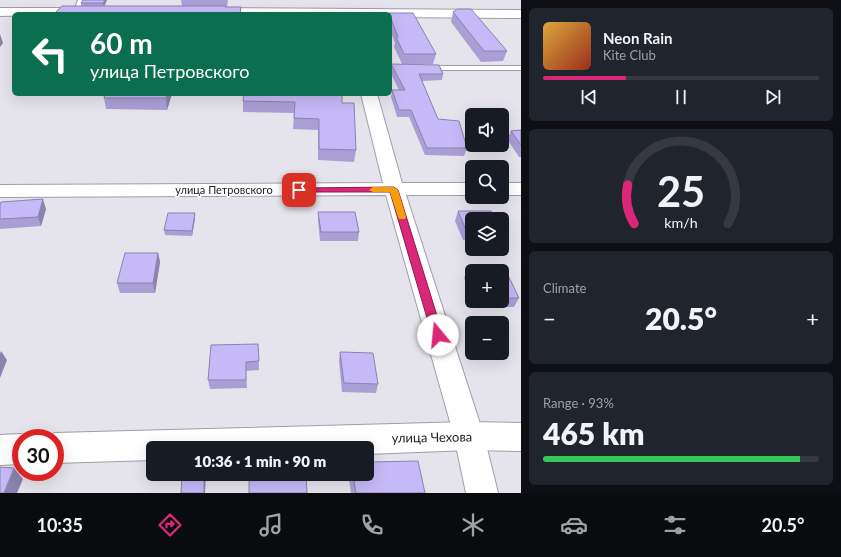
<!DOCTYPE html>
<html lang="en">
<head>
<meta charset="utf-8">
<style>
  body { margin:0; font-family:Lato,sans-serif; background:#20242c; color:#f1f3f6; height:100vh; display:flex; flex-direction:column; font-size:15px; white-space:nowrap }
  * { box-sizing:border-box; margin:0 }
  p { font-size:13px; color:#9ea1a6 }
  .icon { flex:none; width:22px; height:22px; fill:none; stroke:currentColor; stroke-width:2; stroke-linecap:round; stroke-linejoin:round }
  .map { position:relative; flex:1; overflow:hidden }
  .details { display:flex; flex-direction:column; gap:8px; padding:8px; background:#0d0f14; width:320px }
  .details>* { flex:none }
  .banner { position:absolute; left:12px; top:12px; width:380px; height:84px; border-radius:6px; box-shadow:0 4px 16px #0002; background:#0b6e4f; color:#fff; overflow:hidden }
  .fabs { position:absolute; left:465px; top:108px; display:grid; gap:8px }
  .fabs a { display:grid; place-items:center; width:44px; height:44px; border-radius:6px; background:#171b24; box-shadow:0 4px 16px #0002; font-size:20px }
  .speed { position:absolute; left:12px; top:429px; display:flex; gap:8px; font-size:20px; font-weight:700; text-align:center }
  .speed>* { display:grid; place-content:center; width:52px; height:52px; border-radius:50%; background:#171b24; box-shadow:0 4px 16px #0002; line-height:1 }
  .speed .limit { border:6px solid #d22; background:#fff; color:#111 }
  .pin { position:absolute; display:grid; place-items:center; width:34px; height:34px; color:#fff; margin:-17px; border-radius:8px; box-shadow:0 2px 6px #0006 }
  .me { position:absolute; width:44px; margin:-22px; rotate:343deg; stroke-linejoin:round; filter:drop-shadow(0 0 3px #0008) }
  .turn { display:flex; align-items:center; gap:14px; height:84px; padding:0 12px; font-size:18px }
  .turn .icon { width:52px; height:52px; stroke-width:2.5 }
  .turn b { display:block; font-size:28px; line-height:34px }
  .big { font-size:30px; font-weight:800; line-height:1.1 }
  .details .widget { flex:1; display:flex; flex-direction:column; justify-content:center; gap:6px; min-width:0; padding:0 14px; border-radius:6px; background:#20242c }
  .details .dial { align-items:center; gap:0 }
  .dial svg { height:104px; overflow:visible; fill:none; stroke:#363941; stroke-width:7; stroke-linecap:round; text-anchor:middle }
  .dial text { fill:#f1f3f6; stroke:none }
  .song { display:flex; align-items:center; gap:12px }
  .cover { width:48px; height:48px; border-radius:6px; background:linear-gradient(135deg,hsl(40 70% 55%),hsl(10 70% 35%)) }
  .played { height:4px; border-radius:2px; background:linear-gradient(90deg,#db2777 30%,#363941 30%) }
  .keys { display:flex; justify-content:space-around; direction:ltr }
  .heat { display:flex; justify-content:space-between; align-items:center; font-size:22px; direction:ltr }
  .charge { height:6px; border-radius:3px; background:linear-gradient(90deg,#34c759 93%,#363941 0) }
  .trip { position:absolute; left:146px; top:441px; width:228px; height:40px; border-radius:6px; background:#171b24; box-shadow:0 4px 16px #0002; font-weight:800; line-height:40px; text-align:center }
  .tabs { display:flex; height:64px; justify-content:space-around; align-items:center; background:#090b0e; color:#9ea1a6 }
  .tabs .icon { width:28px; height:28px }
  .tabs .current { color:#db2777 }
  .tabs b { font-size:18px; color:#f1f3f6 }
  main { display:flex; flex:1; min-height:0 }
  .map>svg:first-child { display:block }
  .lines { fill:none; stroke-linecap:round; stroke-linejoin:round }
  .service-casing { stroke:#9f9ea6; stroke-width:2 }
  .minor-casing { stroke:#9f9ea6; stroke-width:2 }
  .tertiary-casing { stroke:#9f9ea6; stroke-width:2 }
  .service { fill:#fff; fill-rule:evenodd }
  .minor { fill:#fff; fill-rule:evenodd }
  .tertiary { fill:#fff; fill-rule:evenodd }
  .wall { fill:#aa9fd4 }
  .shaded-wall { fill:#8b82ad }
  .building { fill:#c6b9f7; stroke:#8b82ad }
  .route { fill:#db2777; stroke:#8e194d }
  .slow { fill:#f59e0b }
  .labels { text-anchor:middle; stroke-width:3.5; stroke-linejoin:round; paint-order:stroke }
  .street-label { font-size:11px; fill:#222125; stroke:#fff }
  .near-street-label { font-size:13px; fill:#222125; stroke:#fff }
</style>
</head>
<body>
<main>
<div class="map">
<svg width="521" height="493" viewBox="0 0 521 493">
  <rect width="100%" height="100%" fill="#e5e4ed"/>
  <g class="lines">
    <defs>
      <path id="service" d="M78 0H84L77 13H73Z
        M423 66H521V70H426L422 68Z"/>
      <path id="minor" d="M0 8H87L93 12 92 14 0 16Z
        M211 8 521 10V18L390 17V14H206L205 12 207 9Z
        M361 94H377L402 183H472V195H406L484 436 498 493H466L454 436 386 195 0 197V185L383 183Z
        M502 183H521V195H502Z"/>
      <path id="tertiary" d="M469 422 521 423V451L469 450 367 454V448H153V460L55 463V438H44L55 433Z
        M21 434 31 438H21V464L0 465V435Z"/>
    </defs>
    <use href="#service" class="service-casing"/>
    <use href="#minor" class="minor-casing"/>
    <use href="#tertiary" class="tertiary-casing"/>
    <use href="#service" class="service"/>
    <use href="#minor" class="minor"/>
    <use href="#tertiary" class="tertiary"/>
  </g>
  <path class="wall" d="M107 0 104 6H182L181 0H228L227 7H241V14H56L55 13 82 6 81 3Z
    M453 12 507 51 503 61 481 62 451 22Z
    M389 13 436 54 433 64H402L394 47 395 43 390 30V14H389Z
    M391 64 443 74 442 80 422 81 438 119 467 148 464 156 425 155 409 117H397L391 97 392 90H399L390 72Z
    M105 94H172L167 110 106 109 104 98Z
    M243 101 342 103 356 150 354 162 318 160V130L293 129 294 113 243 112Z
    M521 130V157H519L507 139 511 131Z
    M0 205 46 209 41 226 0 229Z
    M458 211 472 219V240H463L455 221Z
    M318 212 359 232 358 241H320L318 221Z
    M195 213V218L192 236 165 235 164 230Z
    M158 253 160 262 155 293H120L117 283Z
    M468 269H505L519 298 514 307H475L473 301H502V271H472V299L464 278Z
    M258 344 259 370 246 371 247 388 210 389 208 380Z
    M340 352 378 384 376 393 342 392 339 361Z
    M348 474H367L425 493H351Z"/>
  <path class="shaded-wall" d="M105 0H107L104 7 103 3Z
    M0 34 3 43 0 47Z
    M167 94H172L167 110 166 98Z
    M43 199 46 209 41 226 38 217Z
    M195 213V218L192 236V231Z
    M158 253 160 262 155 293 153 283Z
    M1 351 7 360 0 378V354Z
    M14 468 23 479 17 493H4Z
    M204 474H206L205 493H204Z"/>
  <path class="building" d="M83 0H105L103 3H81Z
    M62 6H225V7H241L240 14H74L75 13H55Z
    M457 9H471L507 51H484L453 12Z
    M389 13H413L436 54H404L396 37H398L390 16V14Z
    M391 64 439 65 443 74H419L438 119 459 121 467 148H427L411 110H399L392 90H405Z
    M105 94H167L166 98H104Z
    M244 94H342V103H354L356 150 319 149V119L294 118 295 102 243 101Z
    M521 130V145L511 131Z
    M43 199 38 217 0 219V205L1 202Z
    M458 211H491L495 219H472V230H466Z
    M318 212H355L359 232H321Z
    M168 213H195L192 231 164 230Z
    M125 253H158L153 283H117Z
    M468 269H505L519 298H502V271H472V280Z
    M258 344 259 361 246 362V380H208L211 345Z
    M340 352 373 353 378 384 344 383Z
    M418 461 425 493H356L353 474H367V462Z
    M0 467 14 468 4 493H0Z
    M182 474H204V493H181Z
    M249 474H306L307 493H249Z"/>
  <path class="route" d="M394 187 398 190 443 335 438 339 432 335 390 192H299L295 190 299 188Z"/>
  <path class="slow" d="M394 187 398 190 406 217 405 219H399L398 217 390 192H373L369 190 373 187Z"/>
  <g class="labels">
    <g class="street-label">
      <text x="224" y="194">улица Петровского</text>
    </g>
    <g class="near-street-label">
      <text transform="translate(432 437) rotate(-1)" y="5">улица Чехова</text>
    </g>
  </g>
</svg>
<div class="fabs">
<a><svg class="icon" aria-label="sound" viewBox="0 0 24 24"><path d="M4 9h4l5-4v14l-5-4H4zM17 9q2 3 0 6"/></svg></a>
<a><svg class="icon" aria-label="search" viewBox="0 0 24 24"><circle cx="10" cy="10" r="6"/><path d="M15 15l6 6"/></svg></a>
<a><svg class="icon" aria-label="layers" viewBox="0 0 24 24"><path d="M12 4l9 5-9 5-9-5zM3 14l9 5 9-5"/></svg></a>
<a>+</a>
<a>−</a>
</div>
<div class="speed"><div class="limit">30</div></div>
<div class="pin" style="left:299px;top:190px;background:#d93025"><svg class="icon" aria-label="arrive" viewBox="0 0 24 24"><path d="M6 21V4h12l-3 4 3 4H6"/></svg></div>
<svg class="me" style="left:438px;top:335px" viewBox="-20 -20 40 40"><circle r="19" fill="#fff"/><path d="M0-13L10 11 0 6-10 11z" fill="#db2777"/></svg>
<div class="trip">10:36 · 1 min · 90 m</div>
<div class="banner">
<div class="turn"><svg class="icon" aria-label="left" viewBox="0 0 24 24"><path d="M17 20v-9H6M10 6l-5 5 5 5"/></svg><div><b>60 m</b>улица Петровского</div></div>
</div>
</div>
<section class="details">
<div class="widget">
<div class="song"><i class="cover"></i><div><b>Neon Rain</b><p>Kite Club</p></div></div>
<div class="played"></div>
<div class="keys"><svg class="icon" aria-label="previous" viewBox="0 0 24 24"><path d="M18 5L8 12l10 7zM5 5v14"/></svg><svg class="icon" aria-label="pause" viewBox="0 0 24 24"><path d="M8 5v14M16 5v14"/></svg><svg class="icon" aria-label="next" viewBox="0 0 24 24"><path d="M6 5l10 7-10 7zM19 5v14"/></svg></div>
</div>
<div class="widget dial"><svg viewBox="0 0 100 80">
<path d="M14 69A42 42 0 1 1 86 69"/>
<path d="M14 69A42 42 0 0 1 9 39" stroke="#db2777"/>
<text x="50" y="56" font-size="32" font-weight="700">25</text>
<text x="50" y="72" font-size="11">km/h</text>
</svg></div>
<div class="widget"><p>Climate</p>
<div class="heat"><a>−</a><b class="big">20.5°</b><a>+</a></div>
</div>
<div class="widget"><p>Range · 93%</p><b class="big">465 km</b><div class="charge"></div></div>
</section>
</main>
<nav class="tabs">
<b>10:35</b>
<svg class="icon current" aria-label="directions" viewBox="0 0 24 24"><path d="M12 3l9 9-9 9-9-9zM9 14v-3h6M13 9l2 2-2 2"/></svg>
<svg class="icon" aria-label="music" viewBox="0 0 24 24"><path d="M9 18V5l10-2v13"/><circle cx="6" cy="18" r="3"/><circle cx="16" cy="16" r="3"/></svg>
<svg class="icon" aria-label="phone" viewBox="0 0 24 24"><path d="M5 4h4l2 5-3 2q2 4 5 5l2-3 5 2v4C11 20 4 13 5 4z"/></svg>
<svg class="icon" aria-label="climate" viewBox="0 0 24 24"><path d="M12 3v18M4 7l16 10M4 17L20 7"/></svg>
<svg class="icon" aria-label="car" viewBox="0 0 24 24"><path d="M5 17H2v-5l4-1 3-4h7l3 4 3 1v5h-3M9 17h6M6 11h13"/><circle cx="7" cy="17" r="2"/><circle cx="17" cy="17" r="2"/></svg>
<svg class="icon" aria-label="filters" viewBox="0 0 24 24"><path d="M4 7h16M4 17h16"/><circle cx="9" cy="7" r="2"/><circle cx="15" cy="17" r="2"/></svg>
<b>20.5°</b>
</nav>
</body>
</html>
